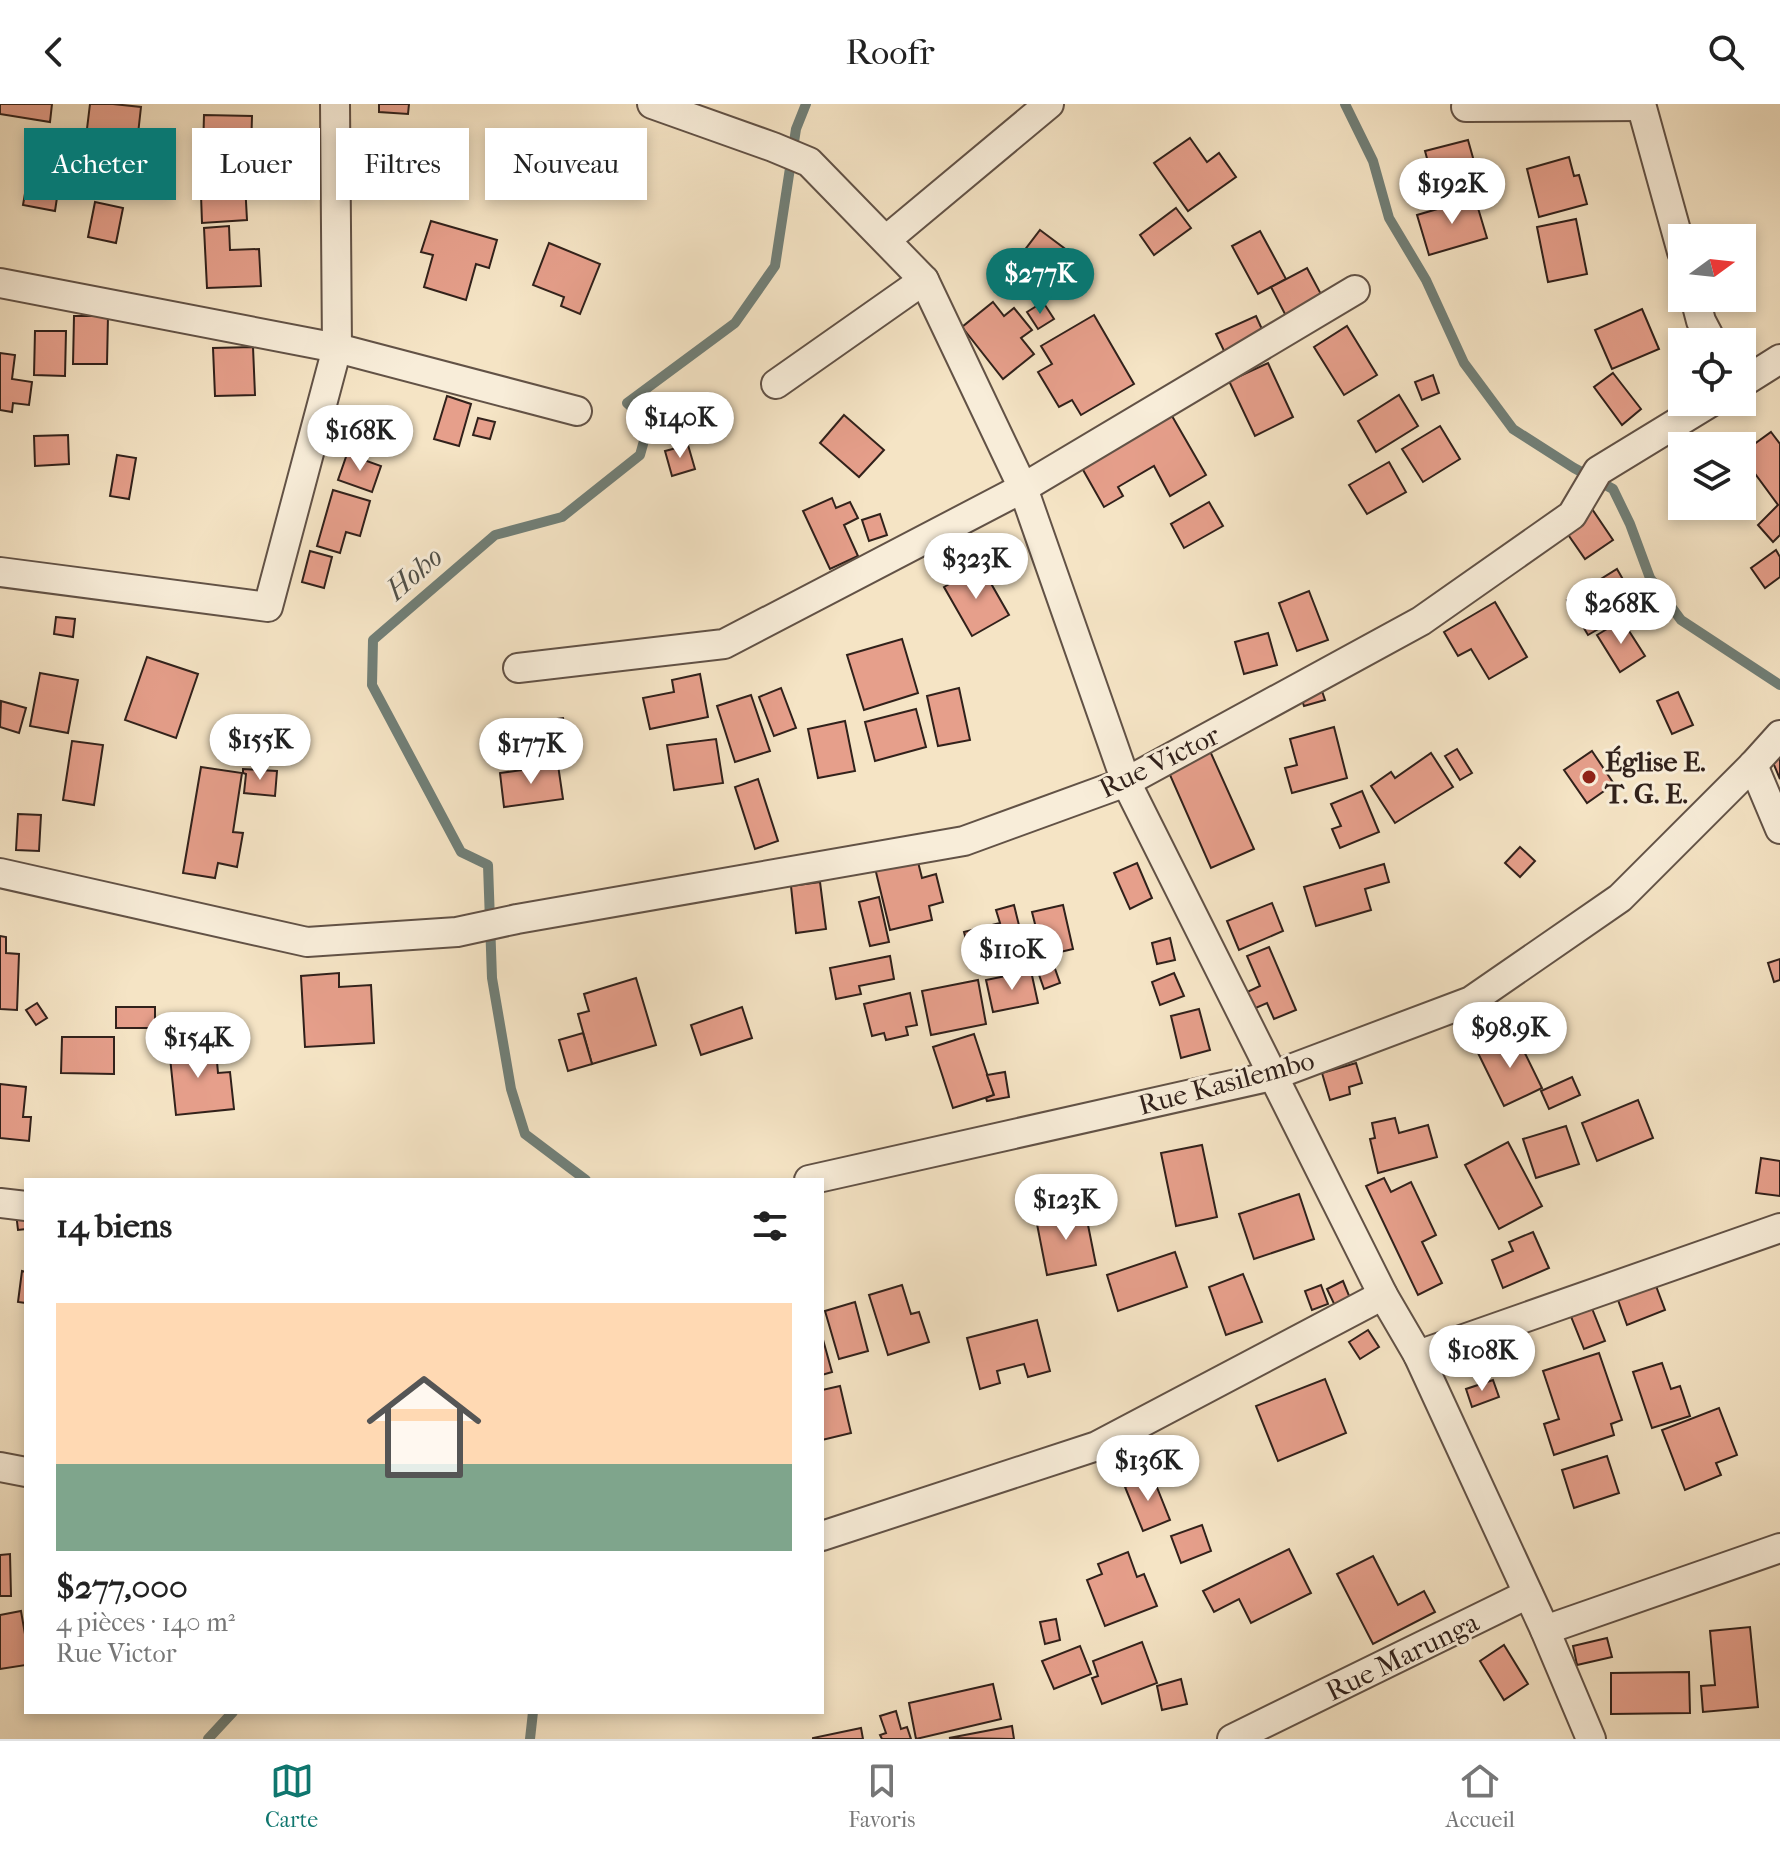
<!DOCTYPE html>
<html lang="fr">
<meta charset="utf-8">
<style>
body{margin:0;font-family:"IM FELL French Canon",serif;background:#f2f2f2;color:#222;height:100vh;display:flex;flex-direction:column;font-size:30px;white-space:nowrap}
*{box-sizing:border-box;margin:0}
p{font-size:26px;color:#767676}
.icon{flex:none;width:44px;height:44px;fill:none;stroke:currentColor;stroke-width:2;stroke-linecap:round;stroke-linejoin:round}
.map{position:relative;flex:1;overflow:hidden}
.drawer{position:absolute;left:24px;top:1074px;width:800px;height:536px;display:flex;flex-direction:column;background:#fff;border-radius:0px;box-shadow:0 4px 12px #0003}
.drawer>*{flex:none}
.hud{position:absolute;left:24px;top:24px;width:800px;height:72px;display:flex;gap:16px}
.needle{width:52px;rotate:75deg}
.controls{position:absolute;left:1668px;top:120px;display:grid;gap:16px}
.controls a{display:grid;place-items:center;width:88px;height:88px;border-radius:0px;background:#fff;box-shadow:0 4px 12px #0003;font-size:40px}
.price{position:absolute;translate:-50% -68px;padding:0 18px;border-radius:28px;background:#fff;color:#222;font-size:26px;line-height:52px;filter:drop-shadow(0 2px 4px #0008)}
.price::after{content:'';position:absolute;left:50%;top:48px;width:24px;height:18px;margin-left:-12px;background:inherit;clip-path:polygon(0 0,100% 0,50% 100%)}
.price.on{background:#0f766e;color:#fff}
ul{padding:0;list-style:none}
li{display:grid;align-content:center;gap:16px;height:424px;padding:0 32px}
li span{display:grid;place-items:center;height:248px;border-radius:0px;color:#555}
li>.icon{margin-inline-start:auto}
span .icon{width:144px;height:144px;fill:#fffc;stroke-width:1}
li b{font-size:34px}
h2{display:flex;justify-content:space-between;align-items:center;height:96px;padding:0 32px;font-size:34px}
.tag{padding:0 28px;border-radius:0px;background:#fff;box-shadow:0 4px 12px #0003;font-size:28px;line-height:72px}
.tag.on{background:#0f766e;color:#fff}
header{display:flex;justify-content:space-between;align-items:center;height:104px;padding:0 32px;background:#fff;font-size:36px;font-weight:600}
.tabs{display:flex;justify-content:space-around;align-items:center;height:112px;border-top:2px solid #e0e0e0;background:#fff;font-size:22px;color:#767676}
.tabs a{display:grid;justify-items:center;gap:4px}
.tabs .on{color:#0f766e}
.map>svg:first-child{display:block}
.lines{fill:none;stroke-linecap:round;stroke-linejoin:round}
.stream{stroke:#717f77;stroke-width:10}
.building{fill:#e69f8b;stroke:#31211b;stroke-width:2}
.street-casing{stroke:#625246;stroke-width:32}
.street{stroke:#f8edd9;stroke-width:28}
.poi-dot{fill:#8f2418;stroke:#f8edd9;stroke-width:3}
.labels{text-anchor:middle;stroke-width:6;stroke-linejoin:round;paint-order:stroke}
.street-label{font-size:28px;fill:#31211b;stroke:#f8edd9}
.poi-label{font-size:28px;font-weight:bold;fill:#31211b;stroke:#f8edd9;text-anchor:start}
.water-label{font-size:30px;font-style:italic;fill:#515049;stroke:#f8edd9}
</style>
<header><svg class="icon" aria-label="back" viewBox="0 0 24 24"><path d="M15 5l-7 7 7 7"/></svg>Roofr<svg class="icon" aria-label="search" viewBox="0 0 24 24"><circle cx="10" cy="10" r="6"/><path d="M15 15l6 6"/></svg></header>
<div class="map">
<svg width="1780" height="1635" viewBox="0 0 1780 1635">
<rect width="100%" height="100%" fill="#f5e4c5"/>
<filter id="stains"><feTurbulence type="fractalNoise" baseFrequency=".0025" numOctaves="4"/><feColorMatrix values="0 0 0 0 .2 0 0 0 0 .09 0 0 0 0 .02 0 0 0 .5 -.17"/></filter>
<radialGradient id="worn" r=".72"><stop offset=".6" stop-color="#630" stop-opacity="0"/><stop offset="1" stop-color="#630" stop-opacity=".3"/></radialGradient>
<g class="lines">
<g class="stream">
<polyline points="1345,0 1373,57 1389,114 1426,176 1464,259 1513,325 1574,364 1613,385 1630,420 1650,474 1681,516 1780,581"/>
<polyline points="586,1076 525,1030 511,985 492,874 488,761 461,748 372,581 373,536 495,431 562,413 640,351 649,319 627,299 735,219 775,162 796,25 806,0"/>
<polyline points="208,1635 233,1608"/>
<polyline points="530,1635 533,1608"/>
</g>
</g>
<g class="building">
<polygon points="0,0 52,0 50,18 0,10"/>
<polygon points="90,0 113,0 141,3 137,39 86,33"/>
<polygon points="379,0 409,0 408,10 379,8"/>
<polygon points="204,11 252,12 251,47 203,47"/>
<polygon points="1190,34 1207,58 1219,49 1236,73 1188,107 1154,59"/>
<polygon points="385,35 433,45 426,78 378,68"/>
<polygon points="1468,36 1477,68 1434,80 1425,47"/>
<polygon points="70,40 124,48 117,93 80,88 83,61 67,59"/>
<polygon points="32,49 63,54 55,107 23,101"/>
<polygon points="1569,53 1574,72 1579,71 1587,100 1539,113 1527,65"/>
<polygon points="244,61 247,116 202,119 200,63"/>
<polygon points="1475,94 1487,134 1429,151 1417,111"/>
<polygon points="95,98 123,104 116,139 88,133"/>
<polygon points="1176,104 1191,124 1154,151 1140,131"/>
<polygon points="1576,115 1587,170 1548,178 1537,123"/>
<polygon points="431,117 497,136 489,164 476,160 466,196 424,183 433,151 421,148"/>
<polygon points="229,122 230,146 259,145 261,182 207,184 204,124"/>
<polygon points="1040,126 1068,147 1042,181 1014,160"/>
<polygon points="1260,127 1286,175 1258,190 1232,142"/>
<polygon points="549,139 600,160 580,210 561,202 564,193 533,181"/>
<polygon points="1307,164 1322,192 1286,212 1271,183"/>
<polygon points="993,198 1004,212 1014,204 1032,226 1021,234 1034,250 1003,275 962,223"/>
<polygon points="1043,198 1054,215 1038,225 1027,208"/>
<polygon points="1642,205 1659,245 1612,265 1595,226"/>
<polygon points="1094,211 1134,280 1081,311 1072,296 1059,303 1038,268 1052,260 1041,242"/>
<polygon points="74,212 108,212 107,260 73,260"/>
<polygon points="1256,212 1266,234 1226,251 1216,230"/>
<polygon points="1347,222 1377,271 1344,291 1314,243"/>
<polygon points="35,227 66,227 65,272 34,271"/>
<polygon points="253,243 255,291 215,292 213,244"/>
<polygon points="0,249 15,251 12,275 32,278 29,301 13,299 12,308 0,306"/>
<polygon points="1268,259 1293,313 1255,332 1229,277"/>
<polygon points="1613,269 1641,305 1622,321 1594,283"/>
<polygon points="1433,271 1439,289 1422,296 1415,278"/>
<polygon points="1399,291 1418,322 1376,348 1358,317"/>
<polygon points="447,292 471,300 459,342 434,335"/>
<polygon points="844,311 884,346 859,373 820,339"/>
<polygon points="1172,312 1206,371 1170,392 1154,362 1118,383 1123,392 1104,403 1082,364"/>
<polygon points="478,314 495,318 490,335 473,331"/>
<polygon points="1440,322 1460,355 1423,378 1402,345"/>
<polygon points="1771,328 1780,340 1780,431 1773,438 1758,421 1778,401 1742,352 1742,349"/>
<polygon points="68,331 69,360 35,362 34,332"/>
<polygon points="688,341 695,365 672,372 665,347"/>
<polygon points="347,350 381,362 372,388 338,376"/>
<polygon points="117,351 136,354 129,395 110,392"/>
<polygon points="1389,358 1406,388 1367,410 1349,381"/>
<polygon points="333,386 370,397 360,432 346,428 340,449 317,442"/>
<polygon points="832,394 836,404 850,398 858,414 844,421 858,452 830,465 803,407"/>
<polygon points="1209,398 1223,422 1184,444 1171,420"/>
<polygon points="1588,399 1613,436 1585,455 1560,419"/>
<polygon points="880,410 887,431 869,437 862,416"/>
<polygon points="1776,446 1780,453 1780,473 1765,484 1751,464"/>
<polygon points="310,447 332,453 324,484 302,478"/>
<polygon points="981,462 1009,511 972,532 944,483"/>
<polygon points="1617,465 1633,493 1614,505 1619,513 1588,531 1567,496"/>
<polygon points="1309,487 1328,536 1297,547 1279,499"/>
<polygon points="1495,498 1527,553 1489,575 1471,545 1458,552 1444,528"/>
<polygon points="56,513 75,515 73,533 54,530"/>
<polygon points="1622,516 1645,552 1620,568 1597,531"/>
<polygon points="1268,529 1277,561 1244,570 1235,538"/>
<polygon points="902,535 918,589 864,606 847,551"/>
<polygon points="147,553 198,570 176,634 125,616"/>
<polygon points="40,569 78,576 68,629 30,622"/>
<polygon points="700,570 708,613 650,625 643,594 674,588 672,576"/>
<polygon points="1319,578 1325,596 1304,602 1298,584"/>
<polygon points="781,584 796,624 774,632 759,593"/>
<polygon points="959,584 970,636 938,642 927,592"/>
<polygon points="1678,588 1693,621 1672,630 1657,597"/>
<polygon points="751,591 770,647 735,658 717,602"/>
<polygon points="1,597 26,604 19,629 0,623"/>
<polygon points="916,605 926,643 875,657 865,618"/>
<polygon points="563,614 568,648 507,656 502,622"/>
<polygon points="845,617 855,667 818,674 808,625"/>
<polygon points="1334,623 1347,674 1292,689 1285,664 1297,661 1290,635"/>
<polygon points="1201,627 1254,745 1211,764 1159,646"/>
<polygon points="716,635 723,679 674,686 667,641"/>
<polygon points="72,637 103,641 94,701 63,696"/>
<polygon points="1457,645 1472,669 1460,676 1445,652"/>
<polygon points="1780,645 1780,675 1769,649"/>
<polygon points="1592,647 1614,680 1587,699 1564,666"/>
<polygon points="1431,649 1453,683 1395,719 1371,682 1391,668 1395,674"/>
<polygon points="558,661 563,695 504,703 500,669"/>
<polygon points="201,663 242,669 233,728 243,729 237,763 218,759 215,774 183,769"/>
<polygon points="243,665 277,667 275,692 244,689 246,670 243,669"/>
<polygon points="758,675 778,737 755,745 735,683"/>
<polygon points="1362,687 1379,728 1340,744 1332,725 1341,722 1331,700"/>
<polygon points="18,710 41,711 39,747 16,746"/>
<polygon points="1520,743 1535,757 1520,773 1505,759"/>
<polygon points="917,754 922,774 936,770 943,798 929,802 932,816 890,826 875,764"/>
<polygon points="1137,759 1152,794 1130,805 1114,769"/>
<polygon points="1384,760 1389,778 1365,785 1371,806 1316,822 1304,783"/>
<polygon points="820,778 826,825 796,829 791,782"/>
<polygon points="879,793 889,838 870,842 859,798"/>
<polygon points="1272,799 1283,827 1239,846 1227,817"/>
<polygon points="1014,801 1027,854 974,866 964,828 1000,819 996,806"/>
<polygon points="1063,801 1073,845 1043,852 1032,808"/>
<polygon points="0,832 6,833 6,849 19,850 17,906 0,905"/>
<polygon points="1170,834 1175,856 1157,860 1152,839"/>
<polygon points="1269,843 1296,906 1274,915 1267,899 1251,906 1243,890 1260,882 1247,852"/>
<polygon points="890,852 894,875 859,882 861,890 836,895 830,864"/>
<polygon points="1780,855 1780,876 1774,878 1768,859"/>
<polygon points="1053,859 1060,879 1044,885 1037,865"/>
<polygon points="1031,867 1038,899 993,908 986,876"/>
<polygon points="339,869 339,883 371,881 374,939 305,943 301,872"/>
<polygon points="1174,869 1184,892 1160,901 1152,878"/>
<polygon points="636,874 656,941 592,960 578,910 589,907 584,890"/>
<polygon points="978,876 986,920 931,931 922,887"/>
<polygon points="910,889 917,921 906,923 908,931 886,936 884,929 872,932 864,900"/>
<polygon points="37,899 47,914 36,921 26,906"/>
<rect x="116" y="903" width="39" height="21"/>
<polygon points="742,903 752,934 701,951 691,921"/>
<polygon points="1199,905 1210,946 1181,954 1171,912"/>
<polygon points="583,929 592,960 568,967 559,936"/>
<polygon points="1515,929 1542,984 1504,1002 1477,947"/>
<polygon points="974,930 994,991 953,1004 933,943"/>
<polygon points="189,932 191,949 216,946 218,969 230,968 234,1005 176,1011 168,934"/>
<polygon points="62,933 114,933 114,970 61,969"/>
<polygon points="1356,959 1362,979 1349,983 1350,990 1330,996 1322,969"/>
<polygon points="1005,968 1009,993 987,997 986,994 994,991 987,971"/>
<polygon points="1572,973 1580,991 1549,1005 1541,987"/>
<polygon points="0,980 26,983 23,1013 31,1013 29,1037 0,1034"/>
<polygon points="1638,996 1653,1034 1597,1057 1582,1019"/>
<polygon points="1395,1014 1399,1029 1428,1021 1437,1053 1378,1069 1370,1035 1375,1034 1372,1019"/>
<polygon points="1566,1022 1579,1060 1536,1074 1523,1035"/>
<polygon points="1508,1038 1542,1102 1499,1125 1465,1061"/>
<polygon points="1202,1041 1217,1113 1176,1122 1161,1049"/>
<polygon points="1761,1054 1780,1057 1780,1092 1756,1089"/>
<polygon points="1384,1074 1391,1088 1411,1078 1436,1131 1422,1138 1442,1179 1418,1191 1366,1082"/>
<polygon points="1299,1090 1314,1135 1254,1155 1239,1110"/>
<polygon points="26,1098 26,1125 18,1126 15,1100"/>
<polygon points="1085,1106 1096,1161 1047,1171 1036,1115"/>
<polygon points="1533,1128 1549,1164 1503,1184 1492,1156 1513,1147 1509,1138"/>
<polygon points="1175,1148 1187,1183 1118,1207 1107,1171"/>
<polygon points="22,1167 26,1168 26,1199 18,1198"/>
<polygon points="1243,1170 1262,1218 1226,1231 1209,1183"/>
<polygon points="1343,1177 1352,1199 1337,1206 1327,1185"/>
<polygon points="902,1181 911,1210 919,1208 929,1238 888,1251 869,1191"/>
<polygon points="1321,1181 1328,1200 1312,1206 1305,1187"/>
<polygon points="1656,1182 1665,1206 1627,1221 1618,1196"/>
<polygon points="855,1198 868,1247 839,1255 825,1207"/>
<polygon points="1591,1202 1605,1237 1584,1245 1570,1210"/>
<polygon points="1037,1216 1050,1267 1028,1273 1024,1260 997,1267 1000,1279 980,1285 967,1234"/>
<polygon points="1368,1226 1379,1243 1360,1255 1349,1238"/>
<polygon points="822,1232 832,1268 822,1271"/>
<polygon points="1599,1249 1622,1316 1611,1320 1614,1331 1554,1351 1544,1320 1559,1315 1543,1267"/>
<polygon points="1662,1259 1671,1285 1680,1282 1690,1312 1652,1324 1633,1268"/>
<polygon points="1325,1275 1346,1329 1278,1357 1256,1302"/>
<polygon points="1493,1276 1499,1293 1472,1303 1466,1285"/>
<polygon points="840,1282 851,1329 822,1336 822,1286"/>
<polygon points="1719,1304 1737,1351 1716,1359 1721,1371 1685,1386 1662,1326"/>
<polygon points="1607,1352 1619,1389 1574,1404 1562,1366"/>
<polygon points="1152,1371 1170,1416 1143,1427 1125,1383"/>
<polygon points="1202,1421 1211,1447 1181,1459 1171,1432"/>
<polygon points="1289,1445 1311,1489 1251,1519 1239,1495 1214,1508 1203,1487"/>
<polygon points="1128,1448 1137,1473 1144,1470 1157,1502 1105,1522 1087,1476 1102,1470 1098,1460"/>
<polygon points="10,1450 11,1492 0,1492 0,1451"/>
<polygon points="1373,1452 1398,1501 1424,1487 1435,1508 1373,1540 1337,1470"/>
<polygon points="21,1507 26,1536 26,1561 0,1565 0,1511"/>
<polygon points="1056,1515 1060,1536 1045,1540 1040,1518"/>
<polygon points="1750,1523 1758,1603 1703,1608 1701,1582 1715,1581 1710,1527"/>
<polygon points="1607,1534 1612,1553 1577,1561 1573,1542"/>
<polygon points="1142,1538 1157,1579 1102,1600 1092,1574 1098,1572 1093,1557"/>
<polygon points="1504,1541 1528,1580 1504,1596 1480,1557"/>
<polygon points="1080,1542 1091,1570 1054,1585 1042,1557"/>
<polygon points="1689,1568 1690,1609 1611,1610 1611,1569"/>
<polygon points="1181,1575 1187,1600 1162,1606 1157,1582"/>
<polygon points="993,1580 1001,1615 916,1635 909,1599"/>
<polygon points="896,1607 901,1625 907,1623 911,1635 882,1635 880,1631 886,1629 880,1612"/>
<polygon points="1012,1622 1014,1635 949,1634"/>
<polygon points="861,1624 863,1635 813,1635 813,1634"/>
</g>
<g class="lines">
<g class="street-casing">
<g id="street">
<polyline points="652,0 773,43 809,58 924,176 1023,384 1126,678 1383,1191 1418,1251 1545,1526 1591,1635"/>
<polyline points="1641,0 1682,148"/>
<polyline points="1466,3 1641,2"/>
<polyline points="886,136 1049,0"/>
<polyline points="0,179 337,244 577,307"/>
<polyline points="1695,194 1701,217 1712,238"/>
<polyline points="1742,279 1780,255"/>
<polyline points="776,280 924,176"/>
<polyline points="0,468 268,503 337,244 335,0"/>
<polyline points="518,564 724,540 1023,384 1355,186"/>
<polyline points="1753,661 1780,725"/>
<polyline points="0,769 307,838 457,828 517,815 964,737 1126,678 1421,517 1572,411 1598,367 1711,298"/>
<polyline points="809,1076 1272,972 1471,897 1620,794 1753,661 1780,631"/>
<polyline points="0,1099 26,1102"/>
<polyline points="1418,1251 1780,1124"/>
<polyline points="0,1363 26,1368"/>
<polyline points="822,1432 1097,1342 1383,1191"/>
<polyline points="1545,1526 1780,1444"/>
<polyline points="1232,1635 1528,1490"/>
</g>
</g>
<use href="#street" class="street"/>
</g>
<circle class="poi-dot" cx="1589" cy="673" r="8"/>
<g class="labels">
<g class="street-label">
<text transform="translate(1159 657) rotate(-26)" y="10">Rue Victor</text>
<text transform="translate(1226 978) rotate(-15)" y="10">Rue Kasilembo</text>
<text transform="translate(1402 1552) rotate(-26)" y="10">Rue Marunga</text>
</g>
<g class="poi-label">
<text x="1605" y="667">Église E.<tspan x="1605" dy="32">T. G. E.</tspan></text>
</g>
<g class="water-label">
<text transform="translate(414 469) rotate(-41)" y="10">Hoho</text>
</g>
</g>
<rect width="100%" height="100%" filter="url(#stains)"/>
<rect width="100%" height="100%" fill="url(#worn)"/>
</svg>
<div class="controls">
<a><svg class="needle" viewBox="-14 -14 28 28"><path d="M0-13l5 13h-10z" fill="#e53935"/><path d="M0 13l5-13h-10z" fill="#767676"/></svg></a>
<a><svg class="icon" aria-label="locate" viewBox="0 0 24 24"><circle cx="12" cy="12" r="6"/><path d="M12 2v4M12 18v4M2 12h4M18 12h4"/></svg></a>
<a><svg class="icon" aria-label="layers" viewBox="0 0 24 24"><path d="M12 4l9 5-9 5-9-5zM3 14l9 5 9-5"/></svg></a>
</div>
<b class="price" style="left:1452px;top:122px">$192K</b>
<b class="price on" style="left:1040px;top:212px">$277K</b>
<b class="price" style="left:680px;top:356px">$140K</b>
<b class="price" style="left:360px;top:369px">$168K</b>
<b class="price" style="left:976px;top:497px">$323K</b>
<b class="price" style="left:1621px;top:542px">$268K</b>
<b class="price" style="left:260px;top:678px">$155K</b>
<b class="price" style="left:531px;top:682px">$177K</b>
<b class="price" style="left:1012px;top:888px">$110K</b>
<b class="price" style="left:1510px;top:966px">$98.9K</b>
<b class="price" style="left:198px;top:976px">$154K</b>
<b class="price" style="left:1066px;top:1138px">$123K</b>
<b class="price" style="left:1482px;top:1289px">$108K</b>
<b class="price" style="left:1148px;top:1399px">$136K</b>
<div class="hud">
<a class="tag on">Acheter</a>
<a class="tag">Louer</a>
<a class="tag">Filtres</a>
<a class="tag">Nouveau</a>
</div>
<section class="drawer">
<h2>14 biens<svg class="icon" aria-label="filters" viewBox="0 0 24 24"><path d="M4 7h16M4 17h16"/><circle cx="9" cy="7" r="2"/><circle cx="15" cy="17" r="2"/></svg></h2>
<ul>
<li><span style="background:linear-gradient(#ffd9b3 65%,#7fa58c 0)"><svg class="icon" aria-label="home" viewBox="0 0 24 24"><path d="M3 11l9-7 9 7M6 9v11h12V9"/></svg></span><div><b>$277,000</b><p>4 pièces · 140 m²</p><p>Rue Victor</p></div></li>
</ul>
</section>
</div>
<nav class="tabs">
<a class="on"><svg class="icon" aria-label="map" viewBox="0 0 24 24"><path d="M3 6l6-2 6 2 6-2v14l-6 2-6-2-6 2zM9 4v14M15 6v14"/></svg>Carte</a>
<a><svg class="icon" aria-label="saved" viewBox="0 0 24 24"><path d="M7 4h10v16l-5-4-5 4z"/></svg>Favoris</a>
<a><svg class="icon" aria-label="home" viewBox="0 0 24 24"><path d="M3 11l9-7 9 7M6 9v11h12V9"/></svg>Accueil</a>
</nav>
